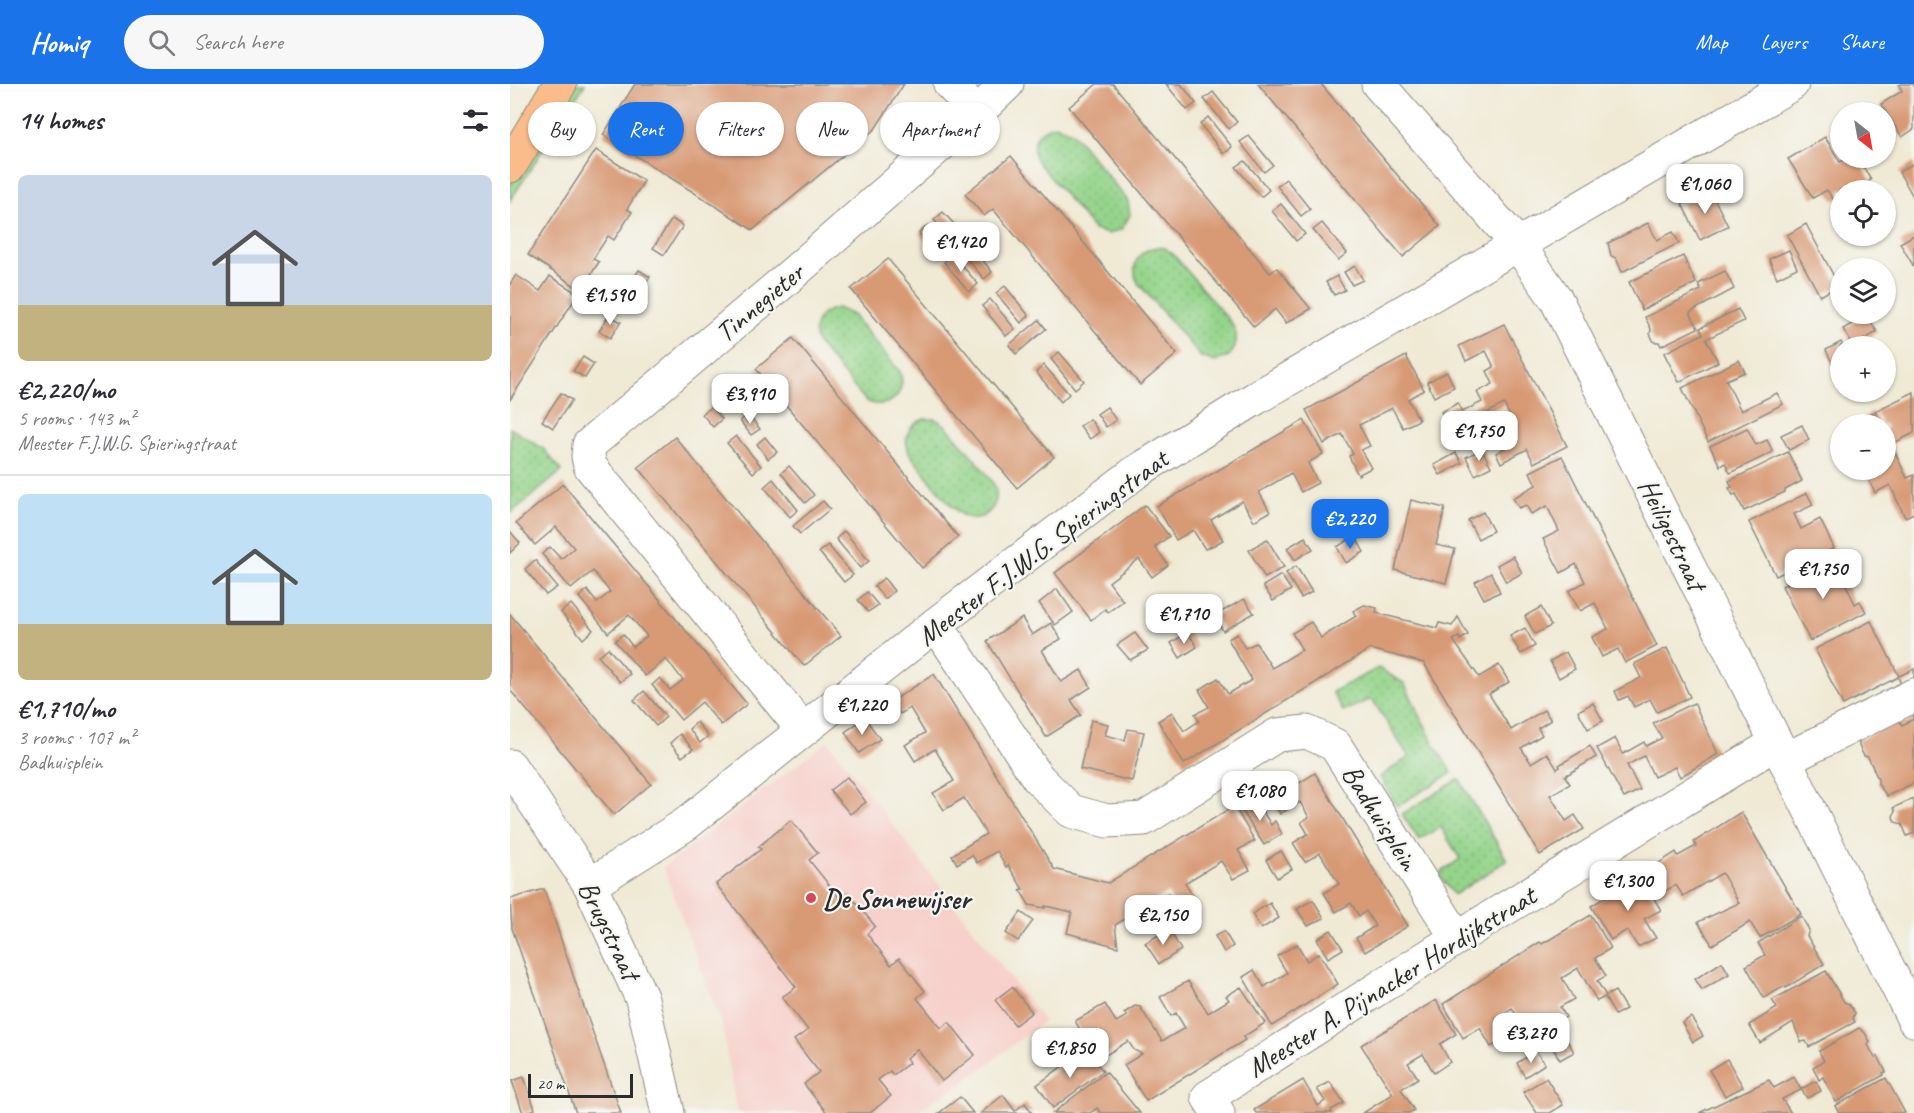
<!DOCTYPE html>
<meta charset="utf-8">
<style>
body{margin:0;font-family:Caveat,sans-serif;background:#f7f7f7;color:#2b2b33;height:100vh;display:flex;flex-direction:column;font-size:22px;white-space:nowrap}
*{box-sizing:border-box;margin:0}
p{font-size:20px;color:#7c7c81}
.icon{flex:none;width:33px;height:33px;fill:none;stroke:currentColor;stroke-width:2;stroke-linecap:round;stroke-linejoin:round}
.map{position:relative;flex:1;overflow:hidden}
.drawer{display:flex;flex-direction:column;background:#fff;width:510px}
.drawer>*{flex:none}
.hud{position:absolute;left:18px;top:18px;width:570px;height:54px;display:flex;gap:12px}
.needle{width:39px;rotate:149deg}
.controls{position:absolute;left:1320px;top:18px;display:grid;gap:12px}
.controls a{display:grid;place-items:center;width:66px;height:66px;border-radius:50%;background:#fff;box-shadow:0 2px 4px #0004;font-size:30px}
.scale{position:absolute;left:18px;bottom:15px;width:105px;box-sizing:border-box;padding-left:6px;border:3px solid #2b2b2b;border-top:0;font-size:16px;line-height:21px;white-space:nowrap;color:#2b2b2b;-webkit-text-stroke:4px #f6f6f2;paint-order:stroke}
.price{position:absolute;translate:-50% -51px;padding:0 14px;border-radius:12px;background:#fff;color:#222;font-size:20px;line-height:39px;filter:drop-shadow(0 2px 3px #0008)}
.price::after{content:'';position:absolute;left:50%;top:36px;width:18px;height:14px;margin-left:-9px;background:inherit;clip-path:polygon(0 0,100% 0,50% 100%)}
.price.selected{background:#1a73e8;color:#fff}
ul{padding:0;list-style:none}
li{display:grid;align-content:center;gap:12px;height:318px;padding:0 18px}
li+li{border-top:2px solid #e1e1e2}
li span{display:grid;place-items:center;height:186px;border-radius:9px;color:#555}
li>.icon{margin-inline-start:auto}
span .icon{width:108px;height:108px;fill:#fffc;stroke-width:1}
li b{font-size:26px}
h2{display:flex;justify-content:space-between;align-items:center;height:72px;padding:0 18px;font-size:26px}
.tag{padding:0 21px;border-radius:27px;background:#fff;box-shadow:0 2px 4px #0004;font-size:21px;line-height:54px}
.tag.selected{background:#1a73e8;color:#fff}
header{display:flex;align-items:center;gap:36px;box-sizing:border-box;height:84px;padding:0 30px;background:#1a73e8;color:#fff}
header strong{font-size:28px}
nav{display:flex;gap:33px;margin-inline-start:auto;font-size:21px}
.search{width:420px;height:54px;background:#f7f7f7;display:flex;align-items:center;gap:15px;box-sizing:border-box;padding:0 21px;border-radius:33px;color:#7c7c81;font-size:22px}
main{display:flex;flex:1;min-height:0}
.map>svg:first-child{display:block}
.built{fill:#f7d0cb}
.grass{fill:url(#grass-dots);stroke:#60805b;stroke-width:1.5}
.building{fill:#d89a74}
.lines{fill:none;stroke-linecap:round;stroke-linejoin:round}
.minor-casing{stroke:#8e8a80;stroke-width:35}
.major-casing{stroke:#8e8a80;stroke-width:35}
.minor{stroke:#fff;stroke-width:33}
.major{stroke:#f9bc8a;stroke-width:33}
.poi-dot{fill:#d1495b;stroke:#f6f6f2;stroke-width:2}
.labels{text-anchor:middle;stroke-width:4.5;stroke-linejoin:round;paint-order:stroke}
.street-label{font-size:28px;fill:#2b2b2b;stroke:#f6f6f2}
.poi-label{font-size:28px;font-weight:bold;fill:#2b2b2b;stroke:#f6f6f2;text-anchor:start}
</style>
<header>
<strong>Homiq</strong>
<div class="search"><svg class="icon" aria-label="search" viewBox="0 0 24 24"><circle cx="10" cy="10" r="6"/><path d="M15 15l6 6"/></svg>Search here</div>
<nav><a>Map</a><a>Layers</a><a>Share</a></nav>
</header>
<main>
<section class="drawer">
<h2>14 homes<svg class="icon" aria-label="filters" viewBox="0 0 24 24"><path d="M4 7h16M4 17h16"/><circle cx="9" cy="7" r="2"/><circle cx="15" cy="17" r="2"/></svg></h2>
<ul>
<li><span style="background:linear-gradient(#c9d6e8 70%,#c2b280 0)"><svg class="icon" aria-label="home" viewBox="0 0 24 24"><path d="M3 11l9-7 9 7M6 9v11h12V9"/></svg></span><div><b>€2,220/mo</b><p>5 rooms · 143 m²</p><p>Meester F.J.W.G. Spieringstraat</p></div></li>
<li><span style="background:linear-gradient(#bfe0f5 70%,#c2b280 0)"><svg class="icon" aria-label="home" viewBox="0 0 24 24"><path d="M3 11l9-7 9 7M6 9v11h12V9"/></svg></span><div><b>€1,710/mo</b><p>3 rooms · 107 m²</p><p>Badhuisplein</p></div></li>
</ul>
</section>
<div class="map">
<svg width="1404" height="1029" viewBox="0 0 1404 1029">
<defs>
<pattern id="grass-dots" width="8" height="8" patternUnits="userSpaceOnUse" patternTransform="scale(1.5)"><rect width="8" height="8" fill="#94d48b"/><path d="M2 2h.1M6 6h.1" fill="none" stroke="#80b678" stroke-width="1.8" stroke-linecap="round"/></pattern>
</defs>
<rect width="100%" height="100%" fill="#f6f6f2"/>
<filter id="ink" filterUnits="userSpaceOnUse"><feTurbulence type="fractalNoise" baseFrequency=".0167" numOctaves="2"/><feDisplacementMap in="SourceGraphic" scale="12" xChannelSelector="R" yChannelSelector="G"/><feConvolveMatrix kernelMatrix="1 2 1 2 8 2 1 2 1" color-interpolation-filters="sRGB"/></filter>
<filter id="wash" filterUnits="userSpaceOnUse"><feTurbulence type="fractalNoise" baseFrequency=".008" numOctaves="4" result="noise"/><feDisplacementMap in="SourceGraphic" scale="24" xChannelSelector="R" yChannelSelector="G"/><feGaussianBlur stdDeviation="1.35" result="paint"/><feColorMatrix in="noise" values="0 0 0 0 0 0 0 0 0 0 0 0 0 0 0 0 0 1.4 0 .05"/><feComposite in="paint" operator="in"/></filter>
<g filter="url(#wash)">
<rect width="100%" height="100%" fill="#f0ead5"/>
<polygon class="built" points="318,657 534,937 453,999 402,1029 227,1029 212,942 153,783"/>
<g class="grass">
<polygon points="60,0 75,0 0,117 0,98"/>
<path d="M546,41L562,48L618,117L620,131L612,145L598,150L584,146L527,77C518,60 527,44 546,41Z"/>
<path d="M648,163L654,164L663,170L722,240C729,252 728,262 719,272L705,278L691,273L628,199C619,181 629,165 648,163Z"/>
<path d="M328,224L343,231L390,288C398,310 376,329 355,316L308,260C299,243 309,226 328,224Z"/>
<path d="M414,335H425L435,341C446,354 480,390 485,403C492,423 471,442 452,431C439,423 411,384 400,370C392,355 398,341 414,335Z"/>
<polygon points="0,344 30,363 32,363 52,387 0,430"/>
<polygon points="868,584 894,599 924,660 942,689 887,722 870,693 899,673 862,615 833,627 822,608"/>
<polygon points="949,695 997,776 944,811 928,790 950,775 931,743 909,756 892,730"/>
</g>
<g id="blocks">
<g class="building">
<polygon points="125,0 394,0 365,45 243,146 93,51"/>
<polygon points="587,0 603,0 760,189 767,184 801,225 776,239 765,225 744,243 559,23"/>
<polygon points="656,0 671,0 686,19 677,26"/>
<polygon points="748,0 811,0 930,142 893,173"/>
<polygon points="1391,0 1404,0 1404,45 1392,53 1371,20 1392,7 1389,1"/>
<polygon points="703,8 727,38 719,45 694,15"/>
<polygon points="698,33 722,63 714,70 690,40"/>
<polygon points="739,52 763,81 754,88 730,58"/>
<polygon points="1315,53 1330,78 1338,74 1348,74 1361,96 1343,106 1330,106 1330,114 1324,117 1317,106 1303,114 1278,75"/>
<polygon points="86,66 134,97 117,125 122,128 104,156 98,152 83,175 89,178 71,206 18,171"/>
<polygon points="501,72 667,270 630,301 483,125 474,132 455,110"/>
<polygon points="735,77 759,106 751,113 726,83"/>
<polygon points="1404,79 1404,114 1389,88"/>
<polygon points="776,95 800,125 791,132 767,102"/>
<polygon points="1200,106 1218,142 1190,156 1172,120"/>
<polygon points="771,120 795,150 786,157 762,127"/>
<polygon points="433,128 444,140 434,148 424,136"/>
<polygon points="162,135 173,142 154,171 143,164"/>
<polygon points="812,139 837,169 828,176 803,146"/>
<polygon points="1138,139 1147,156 1163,148 1169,159 1112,188 1106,174 1101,172 1098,159"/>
<polygon points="1296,140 1329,202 1310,212 1277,151"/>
<polygon points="418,141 428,153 419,161 409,149"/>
<polygon points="1404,151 1404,183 1390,159"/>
<polygon points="458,158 482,188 474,195 449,165"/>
<polygon points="1279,166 1287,184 1267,194 1259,175"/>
<polygon points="443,171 468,200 459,208 434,178"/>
<polygon points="1173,172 1186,199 1132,226 1119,198"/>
<polygon points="378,175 544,373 507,404 341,205"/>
<polygon points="845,182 853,196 842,201 834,188"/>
<polygon points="129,186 140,193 121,222 110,214"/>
<polygon points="1215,187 1224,205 1180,228 1188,244 1151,262 1149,258 1144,258 1140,250 1141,245 1135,233 1191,206 1188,200"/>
<polygon points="6,191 30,207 40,192 68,210 0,316 0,200"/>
<polygon points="827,192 835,206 824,211 816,198"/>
<polygon points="495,202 519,232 511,239 486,209"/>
<polygon points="480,215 505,245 496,252 472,222"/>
<polygon points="1228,225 1234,237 1196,255 1208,278 1169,298 1154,269 1193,250 1190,244"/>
<polygon points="99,231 111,238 100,254 89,247"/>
<polygon points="1357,231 1367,248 1343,262 1333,245"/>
<polygon points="529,236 536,245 506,270 499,261"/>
<polygon points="994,240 1057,362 1024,379 1017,365 991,379 986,369 995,364 990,353 1006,345 994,320 958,339 957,337 941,346 931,328 948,319 952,328 972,318 967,308 983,300 977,287 984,283 976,267 956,277 949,262"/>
<polygon points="283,254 448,453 412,484 246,285"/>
<polygon points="1331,258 1333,262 1330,262 1330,295 1316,266"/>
<polygon points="549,268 574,297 565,305 541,275"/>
<polygon points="896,272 914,306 898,315 909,336 893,344 882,324 849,341 860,362 851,366 861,384 848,391 839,372 843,370 832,350 814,360 796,326"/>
<polygon points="73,273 84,280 75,294 63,287"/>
<polygon points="1229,276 1235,288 1216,296 1231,327 1267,309 1273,320 1198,358 1172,304"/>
<polygon points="534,281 559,310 551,318 526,288"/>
<polygon points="937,288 944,303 924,313 917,298"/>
<polygon points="226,302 237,314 227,322 217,309"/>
<polygon points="1404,308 1404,349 1382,360 1376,347 1376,340 1372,340 1365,327"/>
<polygon points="51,309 62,316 43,344 32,337"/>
<polygon points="202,323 212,335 203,343 192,330"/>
<polygon points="597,323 606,336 596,343 587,330"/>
<polygon points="1363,328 1369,340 1350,340 1348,336"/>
<polygon points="238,330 250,345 241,351 230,337"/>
<polygon points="580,335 589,348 580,355 570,342"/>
<polygon points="794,336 813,370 798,379 808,399 791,408 781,389 749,408 760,428 744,437 732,417 701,436 713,456 704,461 695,465 683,446 666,456 647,422"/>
<polygon points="1292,341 1299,356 1279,366 1271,351"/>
<polygon points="1237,344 1246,361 1257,356 1263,368 1220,389 1215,379 1210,382 1200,362"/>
<polygon points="226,352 251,382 243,389 217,359"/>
<polygon points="165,353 331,552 294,582 128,383"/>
<polygon points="255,353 267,368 258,375 247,360"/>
<polygon points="1382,362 1397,394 1404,391 1404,429 1395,433 1380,401 1365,409 1354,386 1376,386 1376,365"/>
<polygon points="972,365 981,383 965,391 956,373"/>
<polygon points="1278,368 1292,397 1275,406 1275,408 1234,427 1226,410 1223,411 1219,404 1222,403 1219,397"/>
<polygon points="946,369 952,379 930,391 924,381"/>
<polygon points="1052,372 1147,562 1115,579 1108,565 1092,573 1082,553 1098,545 1085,519 1070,527 1059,507 1075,498 1066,480 1051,489 1033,455 1049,447 1037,422 1021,430 1016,421 1009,424 1003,414 1026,401 1020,388"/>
<polygon points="279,382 304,411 295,419 271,389"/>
<polygon points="263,395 288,426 280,433 254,403"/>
<polygon points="53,400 237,620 211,641 192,618 171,636 142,601 150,594 160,606 173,596 156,575 135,592 105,557 113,550 123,563 137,552 119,531 98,549 69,513 77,506 87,519 100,508 83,487 61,505 42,482 32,470 40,463 51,475 64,464 46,443 25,461 6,439"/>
<polygon points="1297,409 1303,421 1284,430 1291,445 1310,435 1324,464 1266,492 1239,438"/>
<polygon points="901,416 935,424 926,461 945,465 936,499 885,486"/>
<polygon points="313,417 320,425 290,450 283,442"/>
<polygon points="635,421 659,452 645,463 658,481 642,493 629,475 599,498 613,517 598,528 595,525 581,536 545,489"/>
<polygon points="973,428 983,447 968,455 958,436"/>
<polygon points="0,447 10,459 0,469"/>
<polygon points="334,447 359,477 350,484 326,455"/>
<polygon points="845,452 854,468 836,479 827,463"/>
<polygon points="795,453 803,465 785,476 777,464"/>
<polygon points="757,455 774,483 755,494 739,466"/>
<polygon points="318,461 343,491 334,498 309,468"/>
<polygon points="1003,472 1012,489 996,498 987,481"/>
<polygon points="1328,473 1334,484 1329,487 1337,503 1345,520 1350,517 1356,528 1300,557 1272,502"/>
<polygon points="25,476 47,503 36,511 15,485"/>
<polygon points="786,482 802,508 791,514 776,489"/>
<polygon points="981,489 990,508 974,515 965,498"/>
<polygon points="771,491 781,506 763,517 753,502"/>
<polygon points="374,494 384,507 375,515 364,502"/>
<polygon points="547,505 563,528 545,541 529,519"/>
<polygon points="357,508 368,521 358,528 348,516"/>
<polygon points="734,515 744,529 713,547 704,532"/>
<polygon points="61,520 83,546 73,555 51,528"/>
<polygon points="854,521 867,524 866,529 927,544 929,539 942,542 948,533 958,551 950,556 949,553 943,556 969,593 989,581 999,598 979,610 1001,646 1034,626 1041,636 1028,644 1032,651 1011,664 1021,679 1037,669 1047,685 1050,683 1049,681 1080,662 1086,673 1055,692 1060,700 1040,711 1056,737 1065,731 1074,745 1030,771 914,579 860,565 674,680 648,637 662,628 674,647 689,637 685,630 699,623 689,606 708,594 718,610 742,596 718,555 727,550 735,564 746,559 762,584 792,566 782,549 801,538 811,554 846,532 843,527"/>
<polygon points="1031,523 1041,542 1025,550 1015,532"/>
<polygon points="0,530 141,700 104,731 0,606"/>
<polygon points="512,534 522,551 541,539 551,555 532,566 551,598 571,586 581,603 561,616 571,631 536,653 477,557"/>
<polygon points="1361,537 1389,592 1404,585 1404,596 1392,602 1388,593 1333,621 1305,565"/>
<polygon points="1015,544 1025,562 1011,570 1000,552"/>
<polygon points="678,548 687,563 670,574 661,559"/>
<polygon points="625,549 638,566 620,576 607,561"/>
<polygon points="98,564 120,590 110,598 88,572"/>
<polygon points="1157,564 1180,613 1147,628 1140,615 1124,623 1118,612 1109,616 1105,607 1131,594 1124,580"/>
<polygon points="1056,568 1065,585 1049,594 1040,577"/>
<polygon points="424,590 544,785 598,799 724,722 745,757 728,766 740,786 723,795 711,777 675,799 686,818 679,823 669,828 658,809 616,830 618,833 605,841 608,863 557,849 562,828 535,822 535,824 519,821 510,806 513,805 498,781 496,783 487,767 467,779 462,771 447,780 442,771 476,750 454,714 434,726 423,709 444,697 425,665 405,677 395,661 415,649 400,624 390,630 382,617"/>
<polygon points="134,607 156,633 146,642 124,616"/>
<polygon points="1404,615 1404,699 1377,712 1368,700 1368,695 1358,673 1354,672 1349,662 1349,656 1389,636 1392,641 1404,635 1396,619"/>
<polygon points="1083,619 1093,637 1078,645 1068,627"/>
<polygon points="1184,619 1208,670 1170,693 1165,683 1144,693 1134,672 1117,681 1130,706 1114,714 1087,664 1105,654 1113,670 1134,658 1136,662 1152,654 1143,639"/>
<polygon points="355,634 370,655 349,669 335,648"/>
<polygon points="581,636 598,640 595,651 615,656 618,645 634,648 622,697 570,685"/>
<polygon points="187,638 198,652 190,659 179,645"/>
<polygon points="170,650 183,665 172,673 160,659"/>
<polygon points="805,689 898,842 855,868 846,854 865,842 856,827 849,832 841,819 826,828 814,809 829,800 810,769 795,778 783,759 798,750 791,738 799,733 790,718 770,730 762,716"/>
<polygon points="337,693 356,718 340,730 320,706"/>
<polygon points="744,713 761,741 765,737 772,750 754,761 729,722"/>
<polygon points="1404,714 1404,749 1397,752 1392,740 1385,738 1383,733 1385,727 1383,724"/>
<polygon points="1231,728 1291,830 1250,854 1240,838 1202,861 1188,838 1229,819 1212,789 1173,812 1166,801 1148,811 1135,788 1166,768 1168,772 1186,762 1184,758"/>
<polygon points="281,736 308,769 299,776 331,816 339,810 365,842 357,850 381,881 389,874 415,907 407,914 431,944 439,938 465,971 432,997 407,965 396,975 399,979 383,991 380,987 368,996 381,1012 360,1029 317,1029 294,1000 309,988 284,956 298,946 272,913 286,903 206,800 251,765 248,763"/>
<polygon points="771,767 782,785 767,794 756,776"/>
<polygon points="1130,792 1151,826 1134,835 1146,854 1128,863 1117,846 1101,856 1081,822"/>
<polygon points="34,805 68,906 111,1029 66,1029 2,844 0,815"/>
<polygon points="803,816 814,834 798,842 787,825"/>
<polygon points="760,819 769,834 751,845 742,830"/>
<polygon points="511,828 523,837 508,857 496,849"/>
<polygon points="1081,831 1101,864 1085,874 1096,892 1087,897 1096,912 1105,907 1116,925 1105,931 1095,913 1087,917 1068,884 1052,894 1064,915 1050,923 1056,933 1047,939 1064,968 1050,976 1032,946 1034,945 1028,937 1015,945 1002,924 986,934 998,953 981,963 970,944 953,954 933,920 1030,858 1032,860"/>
<polygon points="1291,832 1299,846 1297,852 1314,880 1276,904 1275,902 1254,914 1236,882 1255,871 1248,859"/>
<polygon points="659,845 671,866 649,880 635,859"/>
<polygon points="821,846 833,865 818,874 807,855"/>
<polygon points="714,847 723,862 714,868 705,852"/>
<polygon points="787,860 797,877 809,869 828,900 762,942 733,893 744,886 754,903 777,889 767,872"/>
<polygon points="1212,878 1219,890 1192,906 1185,895"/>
<polygon points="1316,887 1334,918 1339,920 1345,929 1343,934 1345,938 1299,963 1296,957 1291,958 1283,938 1250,959 1239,941 1267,924 1262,916"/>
<polygon points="678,897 698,929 719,916 716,912 731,903 755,939 733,953 735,956 636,1017 614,981 632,970 624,966 618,957 588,976 565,937 595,920 606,938 617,932 614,929 625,922 630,923 652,957 675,944 666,929 661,932 650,913"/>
<polygon points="502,903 522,928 505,941 485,916"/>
<polygon points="926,916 946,950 930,960 940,978 924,989 913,970 898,979 908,994 891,1005 904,1026 899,1029 853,1029 883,1010 851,961"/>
<polygon points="1181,933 1193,952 1183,958 1172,939"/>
<polygon points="1349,944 1355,949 1360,958 1358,961 1365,974 1368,972 1376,988 1373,989 1374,991 1326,1018 1313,993 1309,996 1303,983 1314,977 1309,967"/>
<polygon points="578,967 593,987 543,1024 527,1001 565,973 567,976"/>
<polygon points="1026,967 1035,980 1015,993 1007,979"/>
<polygon points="1217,975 1233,1003 1215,1012 1199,986"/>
<polygon points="596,988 630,1029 591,1029 587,1024 580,1029 543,1029"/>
<polygon points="14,993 25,1025 15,1029 13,1029 2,997"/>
<polygon points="1284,993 1291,1006 1272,1015 1281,1029 1189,1029 1259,996 1264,1004"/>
<polygon points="1036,994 1053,1021 1040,1029 1027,1029 1013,1008"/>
<polygon points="1376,994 1395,1029 1329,1029 1325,1022"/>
<polygon points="793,996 808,1022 815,1017 807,1005 820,998 834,1019 821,1026 822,1029 746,1029 744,1026"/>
<polygon points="1306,997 1311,1007 1297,1014 1291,1005"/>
<polygon points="493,1011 505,1027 515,1019 522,1029 471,1029"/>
<polygon points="450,1013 463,1029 429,1029"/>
</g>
</g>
</g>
<g filter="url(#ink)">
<use href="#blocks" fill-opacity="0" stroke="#8e8a80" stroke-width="1.5"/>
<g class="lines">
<g class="minor-casing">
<g id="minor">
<polyline points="440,0 467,29"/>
<polyline points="868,0 1009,162 1046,215 1404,936"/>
<polyline points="426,540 528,694 561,727 597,737 634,735 767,651 797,648 825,661 947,854"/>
<polyline points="293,646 80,382 78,372 79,361 266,204 467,29 497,0"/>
<polyline points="1275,676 1404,611"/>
<polyline points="0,682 80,801 132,915 158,1029"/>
<polyline points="80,801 176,740 426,540 626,388 746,314 1282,0"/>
<polyline points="708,1029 698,1013 947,854 1266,659"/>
</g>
</g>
<g class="major-casing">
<polyline id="major" points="0,82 50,0"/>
</g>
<use href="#minor" class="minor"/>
<use href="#major" class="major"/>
</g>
</g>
<circle class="poi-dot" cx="301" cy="814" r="6"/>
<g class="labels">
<g class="street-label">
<text transform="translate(249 218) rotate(-40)" y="10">Tinnegieter</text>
<text transform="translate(1163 450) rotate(64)" y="10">Heiligestraat</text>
<text transform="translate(532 463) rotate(-37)" y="10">Meester F.J.W.G. Spieringstraat</text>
<text transform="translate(871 733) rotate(58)" y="10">Badhuisplein</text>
<text transform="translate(100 846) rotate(64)" y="10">Brugstraat</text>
<text transform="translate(881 897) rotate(-32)" y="10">Meester A. Pijnacker Hordijkstraat</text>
</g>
<g class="poi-label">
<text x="313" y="824">De Sonnewijser</text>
</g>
</g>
</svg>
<div class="controls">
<a><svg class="needle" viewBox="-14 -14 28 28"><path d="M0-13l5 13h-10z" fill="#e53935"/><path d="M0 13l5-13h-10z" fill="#7c7c81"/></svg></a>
<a><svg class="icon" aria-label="locate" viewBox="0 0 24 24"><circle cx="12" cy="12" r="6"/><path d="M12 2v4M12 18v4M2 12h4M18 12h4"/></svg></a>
<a><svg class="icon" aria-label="layers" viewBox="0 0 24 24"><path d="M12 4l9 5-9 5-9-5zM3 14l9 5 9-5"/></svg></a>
<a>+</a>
<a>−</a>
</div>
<div class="scale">20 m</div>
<b class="price" style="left:1195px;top:131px">€1,060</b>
<b class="price" style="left:451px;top:189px">€1,420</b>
<b class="price" style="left:100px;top:242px">€1,590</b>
<b class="price" style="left:240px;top:341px">€3,910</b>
<b class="price" style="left:969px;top:378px">€1,750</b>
<b class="price selected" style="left:840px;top:466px">€2,220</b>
<b class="price" style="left:1313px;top:516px">€1,750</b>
<b class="price" style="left:674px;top:561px">€1,710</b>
<b class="price" style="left:352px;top:652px">€1,220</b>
<b class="price" style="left:750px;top:738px">€1,080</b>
<b class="price" style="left:1118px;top:828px">€1,300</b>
<b class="price" style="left:653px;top:862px">€2,150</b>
<b class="price" style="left:1021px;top:980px">€3,270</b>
<b class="price" style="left:560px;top:995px">€1,850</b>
<div class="hud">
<a class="tag">Buy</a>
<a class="tag selected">Rent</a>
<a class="tag">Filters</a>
<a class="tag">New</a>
<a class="tag">Apartment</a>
</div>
</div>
</main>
